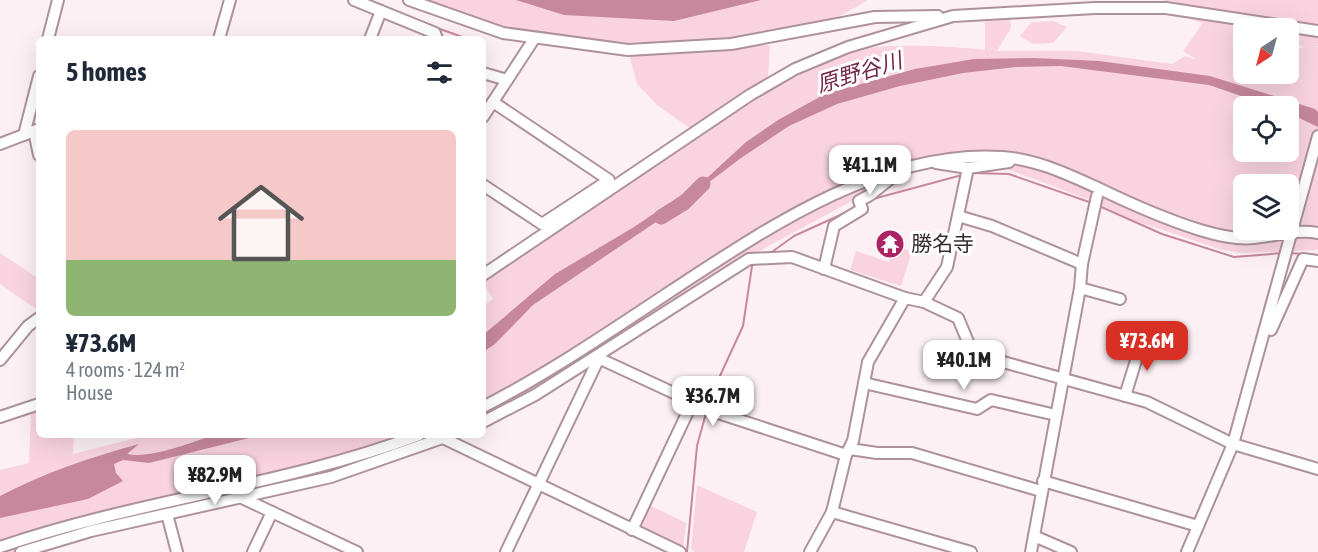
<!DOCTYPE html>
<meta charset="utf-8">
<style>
body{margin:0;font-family:"Asap Condensed","Noto Sans JP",sans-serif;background:#f6f6f7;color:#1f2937;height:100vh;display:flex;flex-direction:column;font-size:22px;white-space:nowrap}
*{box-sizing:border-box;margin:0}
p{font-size:20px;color:#747a83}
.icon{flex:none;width:33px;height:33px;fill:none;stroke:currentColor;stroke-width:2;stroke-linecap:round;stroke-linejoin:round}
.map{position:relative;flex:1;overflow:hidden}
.details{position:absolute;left:36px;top:36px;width:450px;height:402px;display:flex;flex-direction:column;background:#fff;border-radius:9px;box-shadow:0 6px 24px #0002}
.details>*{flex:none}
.needle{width:39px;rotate:216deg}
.buttons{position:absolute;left:1233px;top:18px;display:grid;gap:12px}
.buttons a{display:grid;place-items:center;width:66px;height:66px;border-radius:9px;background:#fff;box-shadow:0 6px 24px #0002;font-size:30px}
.price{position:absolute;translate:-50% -51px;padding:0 14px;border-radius:12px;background:#fff;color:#222;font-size:20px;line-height:39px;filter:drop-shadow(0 2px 3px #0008)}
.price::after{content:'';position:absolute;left:50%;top:36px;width:18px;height:14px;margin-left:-9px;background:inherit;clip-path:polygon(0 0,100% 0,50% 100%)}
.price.on{background:#d93025;color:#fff}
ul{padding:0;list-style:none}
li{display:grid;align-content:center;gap:12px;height:318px;padding:0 30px}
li+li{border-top:2px solid #e0e1e3}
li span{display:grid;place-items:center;height:186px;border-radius:9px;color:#555}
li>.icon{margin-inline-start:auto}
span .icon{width:108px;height:108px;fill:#fffc;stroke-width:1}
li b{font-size:26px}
h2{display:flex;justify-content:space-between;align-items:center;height:72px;padding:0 30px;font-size:26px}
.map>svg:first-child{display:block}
.green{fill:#f9d4e0;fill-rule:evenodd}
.water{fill:#c7889e}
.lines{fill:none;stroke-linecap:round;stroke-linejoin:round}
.stream{stroke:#c7889e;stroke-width:2}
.river{stroke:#c7889e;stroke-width:15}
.minor-casing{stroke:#ae929b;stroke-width:14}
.minor{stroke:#fff;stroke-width:10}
.labels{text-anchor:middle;stroke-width:6;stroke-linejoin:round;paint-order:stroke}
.poi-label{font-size:21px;fill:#372c2f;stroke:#fff;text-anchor:start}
.water-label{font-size:22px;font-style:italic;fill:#732748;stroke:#fff}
</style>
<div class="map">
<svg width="1318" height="552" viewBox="0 0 1318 552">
<rect width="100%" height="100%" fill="#fcf0f4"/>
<g class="green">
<polygon points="411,0 868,0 822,26 707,42 606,43 512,32"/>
<path d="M1163,0H1318V46L1314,47H1318V250L1242,253L1222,250L1133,220L1093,201L971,156L921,164L739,262L568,374L483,419V306L493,299L483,283L778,84C801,76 821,61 845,53C878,42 949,46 985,50V22L1010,18L1011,28L997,51H1077L1172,64L1185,56L1197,60L1183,51L1203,23L1190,19ZM1244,28H1288L1289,43L1305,47L1289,49L1288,74H1264L1261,79L1256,78L1263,74H1244ZM1244,106H1288V152H1244ZM1244,184H1288V230H1244Z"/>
<polygon points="1053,21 1067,27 1053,43 1033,44 1020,36 1032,22"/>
<polygon points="770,45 768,77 691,129 657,105 637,84 628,50"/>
<polygon points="899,247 912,251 901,286 850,270 856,251 889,262 893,250 897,251"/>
<polygon points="0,253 39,279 39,311 0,284"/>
<polygon points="39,408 39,435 74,435 73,454 148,435 444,435 386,459 17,552 0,552 0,470 29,463 31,410"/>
<polygon points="697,485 757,512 744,552 695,552 691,549"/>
<polygon points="647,504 686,523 683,548 638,527"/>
</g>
<g class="water">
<polygon points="516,0 761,0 674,21 564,15"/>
<polygon points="1034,58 1099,61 1210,76 1315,109 1318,112 1318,127 1289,113 1288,106 1270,106 1209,85 1061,66 1016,67 963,73 900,86 837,104 789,126 741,158 659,220 533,305 495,344 483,352 483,335 555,274 634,227 708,177 746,142 778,120 825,94 915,69 974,59"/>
<path d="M213,435H261L149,463L123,460L114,464L116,473L123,481L88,499L0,518V496C44,473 91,457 139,444L127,454C150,459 191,443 213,435Z"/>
</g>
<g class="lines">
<g class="stream">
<polyline points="426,24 468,39"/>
<polyline points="971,173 1009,174 1092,203"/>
<polyline points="873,199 962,175"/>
<polyline points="1097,205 1162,234 1234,257 1283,253"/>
<polyline points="1289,253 1318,255"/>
<polyline points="769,254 794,236 849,211"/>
<polyline points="707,404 743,326 752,266 757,262"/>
<polyline points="687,552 697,446 706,413"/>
</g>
<polyline class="river" points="661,217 684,203 703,184"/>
<g class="minor-casing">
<g id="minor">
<polyline points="354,0 435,33 437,39"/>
<polyline points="409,0 503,33 628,50 731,44 875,17 938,16"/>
<polyline points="48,39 58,0"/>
<polyline points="219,39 230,0"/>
<polyline points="370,39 381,11"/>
<polyline points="483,73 507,80"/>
<polyline points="483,117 534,39"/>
<polyline points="34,131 39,155"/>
<polyline points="24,135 39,76"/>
<polyline points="0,144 39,129"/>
<polyline points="936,163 968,168 1009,162"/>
<polyline points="483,185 542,224 609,180 493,102"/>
<polyline points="958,216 992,226 1082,264"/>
<polyline points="824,269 834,226 862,209 859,201 870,195 896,174"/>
<polyline points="483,275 750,95 795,69 848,47 953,16 1095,8 1166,8 1318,31"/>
<polyline points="1080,288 1120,299"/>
<polyline points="924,302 947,267 968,168"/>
<polyline points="1271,330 1303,259 1318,261"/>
<polyline points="596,357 715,412 846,455"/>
<polyline points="0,360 28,326 39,318"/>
<polyline points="864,383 977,409 991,400 1056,415"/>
<polyline points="1125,396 1142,341"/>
<path d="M483,407C549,373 609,332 671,291C767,228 882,149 1002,157C1036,159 1067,174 1098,188C1131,204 1165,219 1200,230C1217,235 1236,240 1254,238C1276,236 1297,229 1318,233"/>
<polyline points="0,417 39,404"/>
<polyline points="483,422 535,395 749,259 792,257 905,298 924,302 958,318 971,349 978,355 1147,402 1233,444 1318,469"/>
<polyline points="443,438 680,552"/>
<polyline points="850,449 877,453 912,453 1041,491"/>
<polyline points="1043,481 1198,526"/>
<polyline points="242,498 357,552"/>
<polyline points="832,512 971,552"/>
<polyline points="167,514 177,552"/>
<polyline points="632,530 692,403"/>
<polyline points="1034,536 1071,552"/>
<path d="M0,547C137,500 283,486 419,435"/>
<polyline points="21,552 91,531 331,477 451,435"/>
<polyline points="253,552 272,512"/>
<polyline points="506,552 599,358"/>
<polyline points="810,552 832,512 846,455 853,441 868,362 905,298"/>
<polyline points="1031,552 1080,288 1082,264 1097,196"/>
<polyline points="1187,552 1233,444 1318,136"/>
</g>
</g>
<use href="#minor" class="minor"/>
</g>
<defs>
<g id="temple-disc" transform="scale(1.5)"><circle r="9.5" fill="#ac2365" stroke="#fff"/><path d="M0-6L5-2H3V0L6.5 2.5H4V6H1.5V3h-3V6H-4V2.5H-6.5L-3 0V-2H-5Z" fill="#fff"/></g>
</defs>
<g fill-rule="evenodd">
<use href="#temple-disc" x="890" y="244"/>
</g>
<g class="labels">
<g class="poi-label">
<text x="911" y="251">勝名寺</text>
</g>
<g class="water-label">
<text transform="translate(859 72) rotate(-17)" y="8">原野谷川</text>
</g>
</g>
</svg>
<div class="buttons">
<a><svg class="needle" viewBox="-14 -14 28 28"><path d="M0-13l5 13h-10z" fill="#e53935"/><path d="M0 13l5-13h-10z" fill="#747a83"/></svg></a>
<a><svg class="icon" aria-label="locate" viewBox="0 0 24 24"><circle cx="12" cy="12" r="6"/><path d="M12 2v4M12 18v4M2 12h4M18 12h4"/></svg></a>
<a><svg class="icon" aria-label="layers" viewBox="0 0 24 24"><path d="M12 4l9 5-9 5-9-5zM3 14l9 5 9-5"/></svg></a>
</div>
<b class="price" style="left:870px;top:196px">¥41.1M</b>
<b class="price on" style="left:1147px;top:372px">¥73.6M</b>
<b class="price" style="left:964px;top:391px">¥40.1M</b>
<b class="price" style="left:713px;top:427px">¥36.7M</b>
<b class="price" style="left:215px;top:506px">¥82.9M</b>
<section class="details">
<h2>5 homes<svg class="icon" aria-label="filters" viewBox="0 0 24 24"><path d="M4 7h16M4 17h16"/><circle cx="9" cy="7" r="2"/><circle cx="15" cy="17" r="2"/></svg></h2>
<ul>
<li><span style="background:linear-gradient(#f6c9c9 70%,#8fb573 0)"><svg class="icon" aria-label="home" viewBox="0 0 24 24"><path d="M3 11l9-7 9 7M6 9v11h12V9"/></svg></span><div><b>¥73.6M</b><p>4 rooms · 124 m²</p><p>House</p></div></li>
</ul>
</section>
</div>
